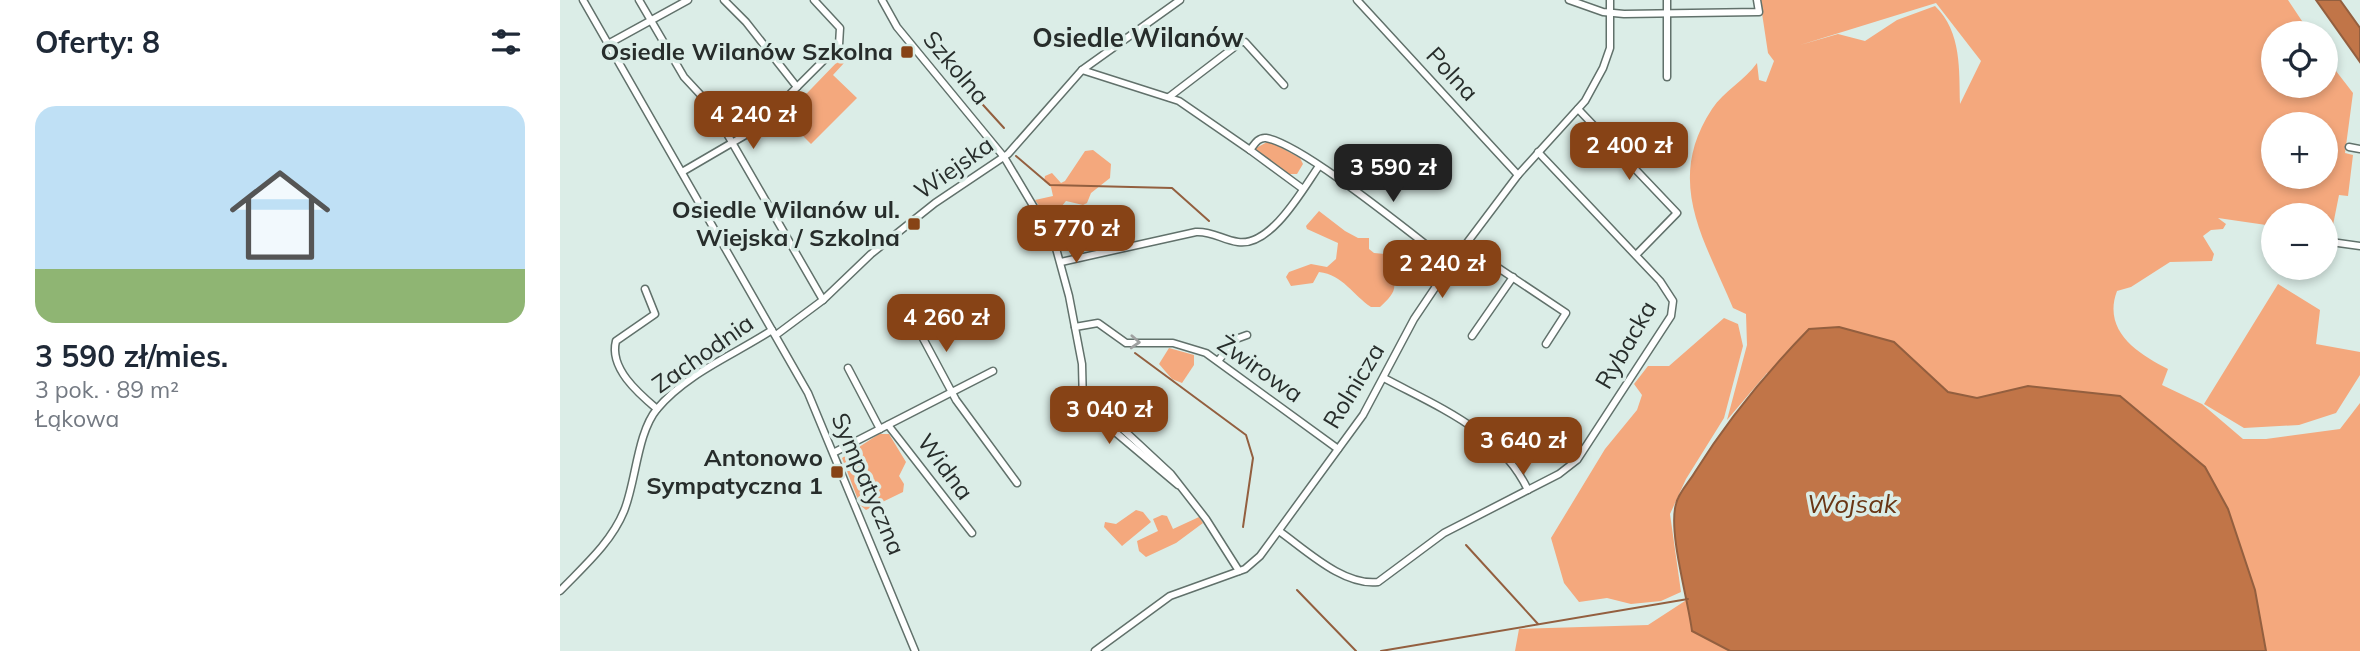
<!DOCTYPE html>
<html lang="pl">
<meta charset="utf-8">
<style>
body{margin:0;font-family:Mulish,sans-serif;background:#f6f6f7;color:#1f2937;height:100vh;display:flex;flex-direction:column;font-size:26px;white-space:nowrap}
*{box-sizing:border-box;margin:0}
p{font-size:23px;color:#747a83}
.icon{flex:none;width:38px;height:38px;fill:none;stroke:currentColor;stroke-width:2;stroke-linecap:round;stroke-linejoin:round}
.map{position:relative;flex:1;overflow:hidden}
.drawer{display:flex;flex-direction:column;background:#fff;width:560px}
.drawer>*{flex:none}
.tools{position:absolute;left:1701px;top:21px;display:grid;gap:14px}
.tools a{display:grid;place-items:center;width:77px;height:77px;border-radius:50%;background:#fff;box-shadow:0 4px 10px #0003;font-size:35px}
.price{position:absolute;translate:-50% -60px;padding:0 16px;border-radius:14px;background:#874316;color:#fff;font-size:23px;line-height:46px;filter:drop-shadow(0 2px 4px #0008)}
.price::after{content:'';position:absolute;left:50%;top:42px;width:21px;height:16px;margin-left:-10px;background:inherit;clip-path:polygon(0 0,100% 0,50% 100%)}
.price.on{background:#222;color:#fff}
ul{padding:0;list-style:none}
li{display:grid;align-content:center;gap:14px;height:371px;padding:0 35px}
li span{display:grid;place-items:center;height:217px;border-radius:21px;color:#555}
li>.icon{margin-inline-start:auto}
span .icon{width:126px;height:126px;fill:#fffc;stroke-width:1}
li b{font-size:30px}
h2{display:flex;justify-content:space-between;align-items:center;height:84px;padding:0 35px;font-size:30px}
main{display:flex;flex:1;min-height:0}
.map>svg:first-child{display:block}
.green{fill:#f4a87d;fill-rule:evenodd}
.water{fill:#c17548;stroke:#935f3f;stroke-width:2}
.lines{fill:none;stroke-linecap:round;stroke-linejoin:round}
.stream{stroke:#935f3f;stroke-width:2}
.street-casing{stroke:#61716b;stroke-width:9}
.street{stroke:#fff;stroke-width:6}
.oneway{stroke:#9ea0a0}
.poi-dot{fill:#874316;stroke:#dbede7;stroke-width:2.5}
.labels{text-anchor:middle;stroke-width:7;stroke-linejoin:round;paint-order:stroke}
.poi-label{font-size:24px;font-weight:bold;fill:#272d2b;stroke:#dbede7;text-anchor:end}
.street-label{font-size:24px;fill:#272d2b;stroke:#dbede7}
.neighbourhood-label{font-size:26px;font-weight:bold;fill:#272d2b;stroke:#dbede7}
.water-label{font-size:26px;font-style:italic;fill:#693615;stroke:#dbede7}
</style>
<main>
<section class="drawer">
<h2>Oferty: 8<svg class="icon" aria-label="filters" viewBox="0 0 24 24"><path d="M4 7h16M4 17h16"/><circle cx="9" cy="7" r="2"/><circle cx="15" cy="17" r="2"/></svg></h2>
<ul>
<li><span style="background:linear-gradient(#bfe0f5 75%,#8fb573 0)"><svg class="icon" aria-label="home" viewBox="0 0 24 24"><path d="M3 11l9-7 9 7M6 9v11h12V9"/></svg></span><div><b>3 590 zł/mies.</b><p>3 pok. · 89 m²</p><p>Łąkowa</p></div></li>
</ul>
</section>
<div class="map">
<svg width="1800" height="651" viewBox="0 0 1800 651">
<rect width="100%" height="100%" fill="#dbede7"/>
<g class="green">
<path d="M1200,0H1728L1750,33H1713V86H1766V58L1793,93L1785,153L1793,155L1788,196L1779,195L1771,235L1766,234V215H1713V226L1658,218L1666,224L1663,229L1651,230L1643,236L1654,254L1652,261L1610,262L1571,287L1557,291C1542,331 1578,354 1608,369L1602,385L1642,404L1683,439H1706L1780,429L1800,403V651H1706L1695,590L1668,509L1645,467L1614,442L1468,386L1417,398L1388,392L1334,342L1207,373L1167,420L1187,345L1186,314L1173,308C1145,240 1104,182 1152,109C1164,91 1184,81 1197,63L1199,80L1206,82L1214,61L1208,53ZM1376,3L1421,61L1400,104C1399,70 1402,32 1375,6L1337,20L1305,41L1278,34L1240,45ZM1713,124H1766V177H1713Z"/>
<polygon points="280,59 284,63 273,75 297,98 251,144 224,117"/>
<polygon points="709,141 740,158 743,164 737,174 727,174 697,153 696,148"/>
<polygon points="533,150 551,164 550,178 531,193 527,203 523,205 506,201 501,207 500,218 484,213 475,200 493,196 491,187 484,181 485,176 492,173 501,183 505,181 525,151"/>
<path d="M759,211L785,231L798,238H809V249L814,253L825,254L829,260L827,271C841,286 833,295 820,307H811C793,295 783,275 759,272L753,283L731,286L726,277L729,272L751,264L767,267L776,259L778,243L747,229L746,226Z"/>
<polygon points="1718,284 1760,310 1756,344 1800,352 1800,375 1776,413 1739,425 1684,428 1644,404"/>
<polygon points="1164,318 1178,324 1183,346 1164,418 1126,479 1110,514 1121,592 1101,601 1071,604 1047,598 1019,602 1004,583 991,538 1045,449 1077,410 1082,395 1074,384 1088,366 1109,366"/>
<polygon points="609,348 634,355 634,365 622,383 612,379 599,364"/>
<polygon points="319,434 329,434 346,462 339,476 344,484 343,492 306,510 300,505 282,458"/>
<polygon points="576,510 583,512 591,522 562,546 544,527 545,522 556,524"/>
<polygon points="602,515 607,516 613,529 639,517 643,523 616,543 586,557 579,551 577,541 598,531 593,519"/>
<polygon points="1128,599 1132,631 1170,651 955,651 959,629 1088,625"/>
</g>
<g class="water">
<polygon points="1756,0 1780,0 1800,28 1800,62"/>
<path d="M1279,327L1334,342L1388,392L1417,398L1468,386L1560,396L1645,467L1668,509L1695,590L1706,651H1170L1132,631C1128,599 1108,532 1116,504C1118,493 1130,481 1135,472C1168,419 1205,374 1249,329Z"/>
</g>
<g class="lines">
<g class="stream">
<polyline points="404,84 444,128"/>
<polyline points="456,156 490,185 612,188 649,221"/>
<polyline points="575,353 686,435 693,458 683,527"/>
<polyline points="906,545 978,624"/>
<polyline points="737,590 796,651"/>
<polyline points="821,651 1128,599"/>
</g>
<g class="street-casing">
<g id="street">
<polyline points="23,0 248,393 355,651"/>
<polyline points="79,0 124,77 151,106 263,300"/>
<polyline points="164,0 186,22 237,87"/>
<polyline points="322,0 337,27 444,157 494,241 509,296 522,364 523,405 618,485"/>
<polyline points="797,0 958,175"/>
<polyline points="1009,0 1043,12 1064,14 1199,12 1197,0"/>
<polyline points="1107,0 1107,77"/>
<polyline points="48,44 128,0"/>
<path d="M522,70L619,101L690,150C694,145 698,137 706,138C743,144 855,237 891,264"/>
<polyline points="609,97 681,42 685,42 724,85"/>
<polyline points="1018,109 1117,213 1076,255"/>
<polyline points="1789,147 1800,149"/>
<polyline points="690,150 743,189"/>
<polyline points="122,172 194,130 279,45 280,28 254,0"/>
<polyline points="1771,242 1800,246"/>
<polyline points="904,245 1006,313 986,344"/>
<path d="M501,262L636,232C652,231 663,240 678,242C711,247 743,189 759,166"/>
<path d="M85,289L95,314L56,341C49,368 78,393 97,409"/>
<polyline points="515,327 538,323 566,343 613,343 646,353 778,449"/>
<polyline points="358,329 396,400 457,483"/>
<polyline points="216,335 263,300 311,254 375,203 448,154 522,70 620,0"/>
<polyline points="912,336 953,277"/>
<polyline points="658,361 676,339 687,335"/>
<polyline points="288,368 320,429"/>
<path d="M824,378C878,407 940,431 968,490"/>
<polyline points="525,394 611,474 646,519 679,571"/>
<polyline points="328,425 412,533"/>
<polyline points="275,452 433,371"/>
<path d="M719,531C746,550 783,586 818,582L884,533L999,474L1017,460L1111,316L1113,301L1100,281L978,152"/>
<path d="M0,591C23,567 51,543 64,511C76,482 77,433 97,409C127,373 174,355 212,330"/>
<polyline points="535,651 610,596 685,569 700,556 803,415 854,319 891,264 958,175 1025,101 1043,68 1050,48 1050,0"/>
</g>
</g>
<use href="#street" class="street"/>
</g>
<defs><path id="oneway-chevron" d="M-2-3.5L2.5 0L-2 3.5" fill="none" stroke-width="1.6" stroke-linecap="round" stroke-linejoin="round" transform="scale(1.75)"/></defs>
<use class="oneway" href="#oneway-chevron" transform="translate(575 342) rotate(3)"/>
<g class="poi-dot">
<rect x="340" y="45" width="14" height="14" rx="3.5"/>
<rect x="347" y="217" width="14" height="14" rx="3.5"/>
<rect x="270" y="465" width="14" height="14" rx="3.5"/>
</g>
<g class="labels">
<g class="poi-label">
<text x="333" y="60">Osiedle Wilanów Szkolna</text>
<text x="340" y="218">Osiedle Wilanów ul.<tspan x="340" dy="28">Wiejska / Szkolna</tspan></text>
<text x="263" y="466">Antonowo<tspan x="263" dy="28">Sympatyczna 1</tspan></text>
</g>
<g class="street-label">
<text transform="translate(396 68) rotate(50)" y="8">Szkolna</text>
<text transform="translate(892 74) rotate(47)" y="8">Polna</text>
<text transform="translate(394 168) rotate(-35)" y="8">Wiejska</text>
<text transform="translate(1066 345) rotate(-60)" y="8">Rybacka</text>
<text transform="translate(143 354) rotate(-35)" y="8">Zachodnia</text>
<text transform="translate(700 369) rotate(35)" y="8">Żwirowa</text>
<text transform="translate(794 386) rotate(-59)" y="8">Rolnicza</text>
<text transform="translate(385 467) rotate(53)" y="8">Widna</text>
<text transform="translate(308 484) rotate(67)" y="8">Sympatyczna</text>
</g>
<g class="neighbourhood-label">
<text x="578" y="47">Osiedle Wilanów</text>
</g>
<g class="water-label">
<text x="1292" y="513">Wojsak</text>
</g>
</g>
</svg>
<div class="tools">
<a><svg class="icon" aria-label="locate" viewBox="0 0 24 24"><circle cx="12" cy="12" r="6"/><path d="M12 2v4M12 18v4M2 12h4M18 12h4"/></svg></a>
<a>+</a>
<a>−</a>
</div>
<b class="price" style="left:193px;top:151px">4 240 zł</b>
<b class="price" style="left:1069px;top:182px">2 400 zł</b>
<b class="price on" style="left:833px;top:204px">3 590 zł</b>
<b class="price" style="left:516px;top:265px">5 770 zł</b>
<b class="price" style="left:882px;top:300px">2 240 zł</b>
<b class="price" style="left:386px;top:354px">4 260 zł</b>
<b class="price" style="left:549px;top:446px">3 040 zł</b>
<b class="price" style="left:963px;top:477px">3 640 zł</b>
</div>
</main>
